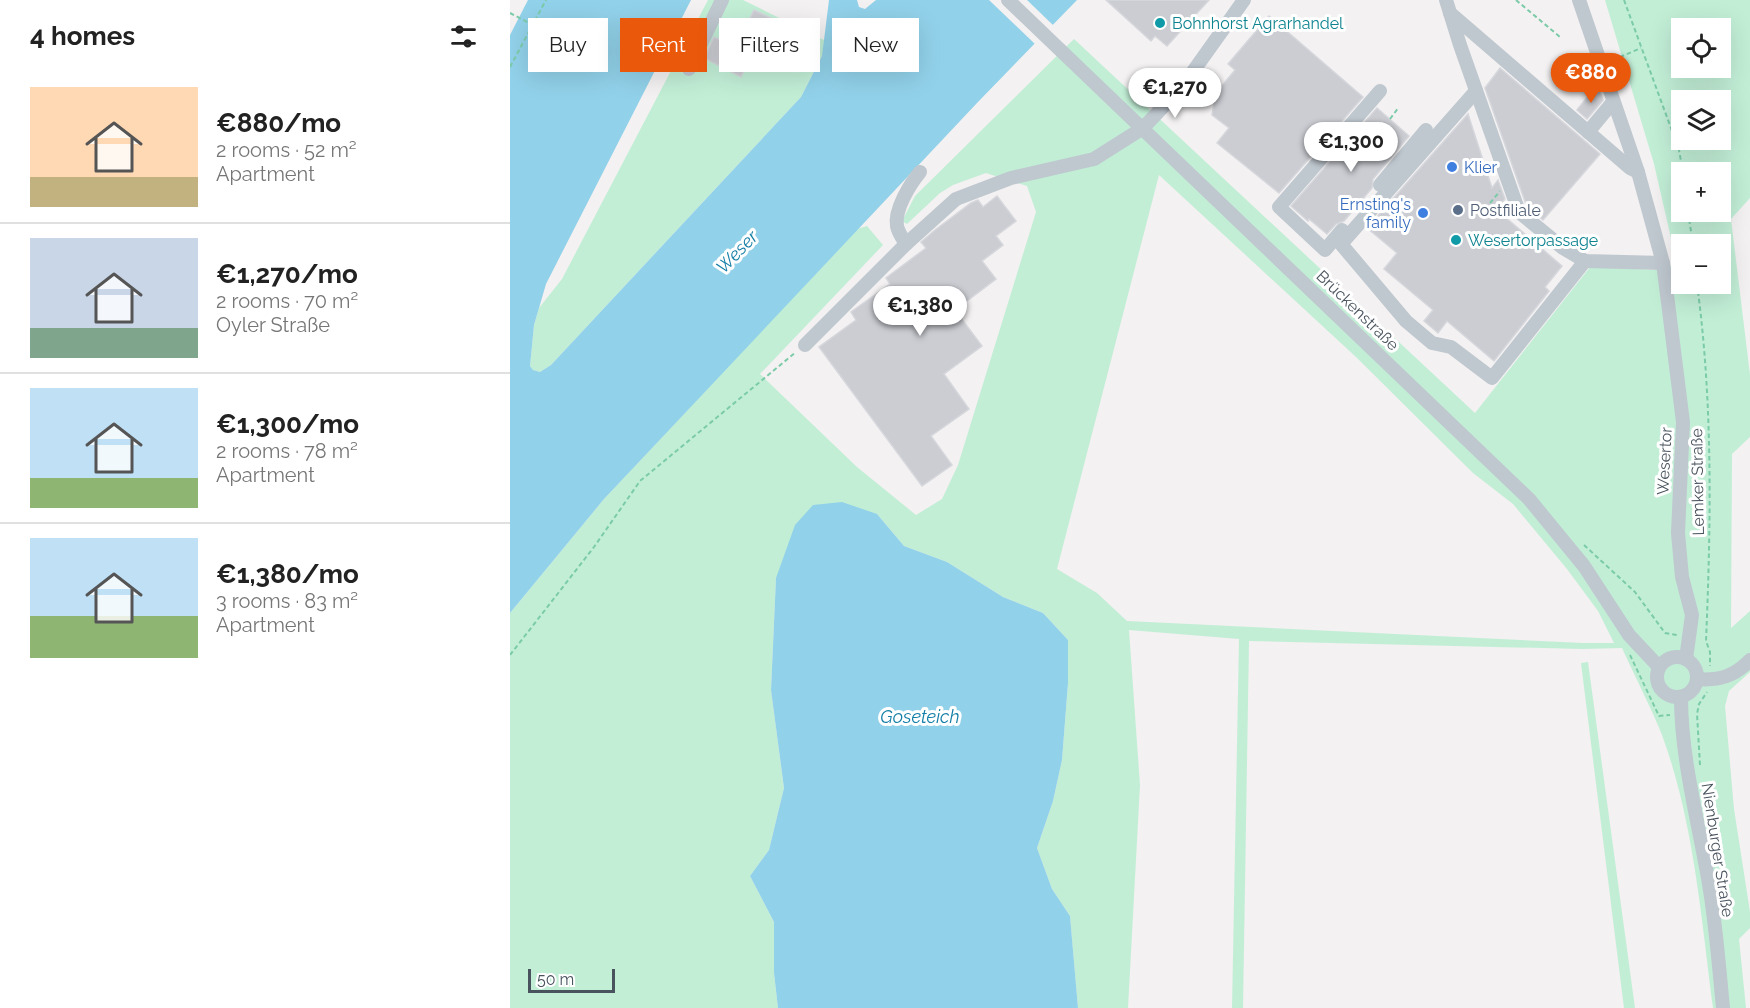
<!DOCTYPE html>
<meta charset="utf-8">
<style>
body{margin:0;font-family:Raleway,sans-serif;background:#f6f6f6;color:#222;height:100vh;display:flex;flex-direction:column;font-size:22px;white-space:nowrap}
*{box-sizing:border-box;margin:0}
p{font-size:20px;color:#767676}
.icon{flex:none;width:33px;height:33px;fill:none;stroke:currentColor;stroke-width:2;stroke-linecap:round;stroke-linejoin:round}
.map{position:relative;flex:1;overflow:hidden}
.drawer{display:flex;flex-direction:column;background:#fff;width:510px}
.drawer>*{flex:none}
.guide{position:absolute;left:18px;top:18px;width:570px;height:54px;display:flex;gap:12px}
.buttons{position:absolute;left:1161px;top:18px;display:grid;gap:12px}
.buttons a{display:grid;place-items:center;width:60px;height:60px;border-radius:0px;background:#fff;box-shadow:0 6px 24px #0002;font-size:30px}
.scale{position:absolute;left:18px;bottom:15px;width:87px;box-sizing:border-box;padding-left:6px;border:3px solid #49535e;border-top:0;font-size:16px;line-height:21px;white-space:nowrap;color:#49535e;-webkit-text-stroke:4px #fff;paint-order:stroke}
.price{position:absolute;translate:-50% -51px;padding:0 14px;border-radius:21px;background:#fff;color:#222;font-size:20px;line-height:39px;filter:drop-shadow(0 2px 3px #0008)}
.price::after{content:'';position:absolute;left:50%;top:36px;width:18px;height:14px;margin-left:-9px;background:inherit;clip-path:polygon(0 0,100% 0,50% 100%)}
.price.selected{background:#ea580c;color:#fff}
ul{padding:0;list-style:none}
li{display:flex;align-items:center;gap:18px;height:150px;padding:0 30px}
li+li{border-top:2px solid #e0e0e0}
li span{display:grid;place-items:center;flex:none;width:168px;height:120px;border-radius:0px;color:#555}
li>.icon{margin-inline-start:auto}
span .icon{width:72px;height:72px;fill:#fffc;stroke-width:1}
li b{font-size:26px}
h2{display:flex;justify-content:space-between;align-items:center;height:72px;padding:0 30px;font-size:26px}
.pill{padding:0 21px;border-radius:0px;background:#fff;box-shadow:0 6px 24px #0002;font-size:21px;line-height:54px}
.pill.selected{background:#ea580c;color:#fff}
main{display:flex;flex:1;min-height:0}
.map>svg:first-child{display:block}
.green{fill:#c2eed6;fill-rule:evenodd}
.water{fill:#91d1e9}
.pier{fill:#f3f1f1}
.building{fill:#cbcdd3;stroke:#d5d7dc;stroke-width:1.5}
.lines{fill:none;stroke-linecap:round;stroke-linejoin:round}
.path{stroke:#7bcba9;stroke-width:2;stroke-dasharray:4.5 3;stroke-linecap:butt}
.minor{stroke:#bfc7cf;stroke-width:14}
.culture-dot{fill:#0f9aa8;stroke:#fff;stroke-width:2}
.shop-dot{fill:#3f7fe0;stroke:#fff;stroke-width:2}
.service-dot{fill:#5c6f8a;stroke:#fff;stroke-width:2}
.labels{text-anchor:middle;stroke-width:6;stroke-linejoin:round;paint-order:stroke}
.culture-label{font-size:16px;fill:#0d838f;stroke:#fff;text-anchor:start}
.shop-label{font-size:16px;fill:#366cbe;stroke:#fff;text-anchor:start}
.service-label{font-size:16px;fill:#4e5e75;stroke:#fff;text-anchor:start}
.street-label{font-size:16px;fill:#49535e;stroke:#fff}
.water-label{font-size:18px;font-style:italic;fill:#137ea7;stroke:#fff}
</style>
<main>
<section class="drawer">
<h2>4 homes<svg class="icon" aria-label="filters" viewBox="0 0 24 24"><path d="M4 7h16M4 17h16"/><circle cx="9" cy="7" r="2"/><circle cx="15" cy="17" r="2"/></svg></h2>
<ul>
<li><span style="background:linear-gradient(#ffd9b3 75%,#c2b280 0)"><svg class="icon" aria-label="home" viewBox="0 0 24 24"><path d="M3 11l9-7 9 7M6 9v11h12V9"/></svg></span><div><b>€880/mo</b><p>2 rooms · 52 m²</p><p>Apartment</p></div></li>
<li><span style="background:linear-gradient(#c9d6e8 75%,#7fa58c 0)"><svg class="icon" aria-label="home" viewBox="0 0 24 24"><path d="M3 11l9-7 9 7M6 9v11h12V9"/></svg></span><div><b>€1,270/mo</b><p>2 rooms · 70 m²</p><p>Oyler Straße</p></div></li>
<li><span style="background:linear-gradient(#bfe0f5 75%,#8fb573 0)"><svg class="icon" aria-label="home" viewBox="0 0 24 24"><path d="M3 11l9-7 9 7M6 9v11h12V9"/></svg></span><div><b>€1,300/mo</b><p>2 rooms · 78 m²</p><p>Apartment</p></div></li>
<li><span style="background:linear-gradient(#bfe0f5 65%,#8fb573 0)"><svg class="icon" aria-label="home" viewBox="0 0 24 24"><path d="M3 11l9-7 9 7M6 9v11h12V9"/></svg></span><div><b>€1,380/mo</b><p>3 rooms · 83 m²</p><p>Apartment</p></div></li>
</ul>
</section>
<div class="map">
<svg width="1240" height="1008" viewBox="0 0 1240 1008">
<rect width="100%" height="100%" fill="#f3f1f1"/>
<g class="green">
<polygon points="198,0 233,0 316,41 312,56 291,97 41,365 30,372 23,370 20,366 24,325 29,308 52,279"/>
<path d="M1095,0H1240V198L1221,219L1240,375V437L1222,454L1221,628L1240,611V672L1219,691L1215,706L1224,809L1240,912V928L1229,939L1236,1008H1203C1191,917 1184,822 1152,735C1140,705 1125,677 1112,648L1073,649L739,641L733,1008H722L729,639L619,630L630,785L618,1008H568L560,916L542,889L527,848L543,801L552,760L558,683V640L533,613L493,597L437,562L394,546L367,514L266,578L261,690L274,788L259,850L240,876L264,922V973L268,1008H0V613L94,499L347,229L357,226L373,245L250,374L347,467L406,515L432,499L448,465L526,212L517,186L476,173L443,185L430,193L397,224L392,221L405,196L564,39L965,413L1080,267L1148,270L1167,264L1144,164ZM1172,28H1210V68H1172ZM1172,100H1210V140H1172ZM1172,172H1210V212H1172ZM649,175L846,357L963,473L1003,504L1057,569L1088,611L1104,643H1073L617,621L587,593L547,569ZM1172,244H1210V284H1172Z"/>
<polygon points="1078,662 1125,1008 1114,1008 1071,663"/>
</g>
<g class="water">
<polygon points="18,0 181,0 36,284 24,325 20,366 23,370 30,372 41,365 291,97 312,56 319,0 347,0 349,7 355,9 366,0 567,0 467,103 94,499 0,613 0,35"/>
<polygon points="332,502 367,514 394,546 437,562 493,597 533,613 558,640 558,683 552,760 543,801 527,848 542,889 560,916 568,1008 268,1008 264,973 264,922 240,876 259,850 274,788 261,690 266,578 285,525 303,505"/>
</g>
<polygon class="pier" points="479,0 517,0 545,27 526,45"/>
<g class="building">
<polygon points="596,0 699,0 657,46 645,36 641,41"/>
<polygon points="244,10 276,25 265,46 247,37 239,53 242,54 231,77 194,58 204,37 226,47"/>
<polygon points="759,16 853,97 769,193 707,143 719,128 702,115 704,103 700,100 725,70 718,64"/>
<polygon points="990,68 1090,154 1033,220 1017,207 975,88"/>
<polygon points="1089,88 1093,100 1077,119 1067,110 1083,90 1085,92"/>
<polygon points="867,108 899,136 863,179 862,188 834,221 826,224 817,234 799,219 798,221 781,206"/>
<polygon points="958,114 982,188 988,180 995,199 987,210 1052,266 1035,287 1039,291 984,361 937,321 928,333 914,321 923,310 874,269 887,253 857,228"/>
<polygon points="487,196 506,221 486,236 493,245 472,261 486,279 445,310 472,346 434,374 459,409 421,436 442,465 412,486 309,347 346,320 341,312 380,284 376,278 416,248 411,242 425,230 461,203 468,200 473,207"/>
</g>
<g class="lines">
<g class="path">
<polyline points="1006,0 1050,37"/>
<polyline points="1114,0 1169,150 1173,172"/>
<polyline points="0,13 21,24"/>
<polyline points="1103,60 1131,48"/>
<polyline points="0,67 36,0"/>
<polyline points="880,119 889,107"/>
<polyline points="980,203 990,191"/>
<polyline points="1178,212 1183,244"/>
<path d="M1187,284C1203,402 1201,522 1196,641L1200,652V666"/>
<polyline points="1074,545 1125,592 1155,633 1167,635"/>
<polyline points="0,655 84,547 130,481 286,352"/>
<polyline points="1120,655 1149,716 1160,715"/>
<polyline points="1190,765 1187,714 1189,704 1197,692"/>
</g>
<g class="minor">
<polyline points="498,0 1019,499 1074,566 1119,635 1149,667"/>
<polyline points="936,0 950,45 1009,212 1053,248 1075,261 1153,263"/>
<polyline points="1069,0 1128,172"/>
<polyline points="940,13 1120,168 1128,172 1153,263 1173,422 1168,533 1172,577 1182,615 1176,659"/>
<polyline points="179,69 212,0"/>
<polyline points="966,91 831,244 896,321 922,343 941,347 982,378 1075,261"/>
<polyline points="1078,132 1103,102"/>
<polyline points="870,185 916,130"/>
<polyline points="832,230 815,250 769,207 870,91"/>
<path d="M396,244C393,239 388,232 387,226C384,210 400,184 410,172"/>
<polyline points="295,345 396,244 446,199 501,178 584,159 633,128 672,87 734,0"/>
<circle cx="1167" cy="677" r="20"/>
<path d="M1187,679C1209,681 1225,676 1240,660"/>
<path d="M1171,697C1171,759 1189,824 1199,884C1206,925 1209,967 1213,1008"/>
</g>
</g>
<g class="culture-dot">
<circle cx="650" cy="23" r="6"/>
<circle cx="946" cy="240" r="6"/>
</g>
<g class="shop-dot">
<circle cx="942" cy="167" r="6"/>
<circle cx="913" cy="213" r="6"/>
</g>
<circle class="service-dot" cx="948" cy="210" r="6"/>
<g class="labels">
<g class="culture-label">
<text x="662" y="29">Bohnhorst Agrarhandel</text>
<text x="958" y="246">Wesertorpassage</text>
</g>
<g class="shop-label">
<text x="954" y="173">Klier</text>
<text x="901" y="210" text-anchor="end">Ernsting's<tspan x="901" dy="18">family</tspan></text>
</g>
<g class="service-label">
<text x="960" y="216">Postfiliale</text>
</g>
<g class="street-label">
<text transform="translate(848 310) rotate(44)" y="6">Brückenstraße</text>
<text transform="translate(1154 461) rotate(-87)" y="6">Wesertor</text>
<text transform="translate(1187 482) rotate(-91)" y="6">Lemker Straße</text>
<text transform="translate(1208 850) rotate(81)" y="6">Nienburger Straße</text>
</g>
<g class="water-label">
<text transform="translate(227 252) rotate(-46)" y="6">Weser</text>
<text x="410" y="723">Goseteich</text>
</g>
</g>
</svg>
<div class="buttons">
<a><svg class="icon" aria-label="locate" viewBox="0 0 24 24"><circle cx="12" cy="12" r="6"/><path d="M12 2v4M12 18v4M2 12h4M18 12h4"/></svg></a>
<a><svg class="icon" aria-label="layers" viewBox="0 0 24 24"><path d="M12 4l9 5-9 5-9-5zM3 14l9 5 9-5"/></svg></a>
<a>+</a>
<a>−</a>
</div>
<div class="scale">50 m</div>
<b class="price selected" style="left:1081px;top:104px">€880</b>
<b class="price" style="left:665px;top:119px">€1,270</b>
<b class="price" style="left:841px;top:173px">€1,300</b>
<b class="price" style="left:410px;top:337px">€1,380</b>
<div class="guide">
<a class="pill">Buy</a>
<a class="pill selected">Rent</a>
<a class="pill">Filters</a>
<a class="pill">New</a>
</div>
</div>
</main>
